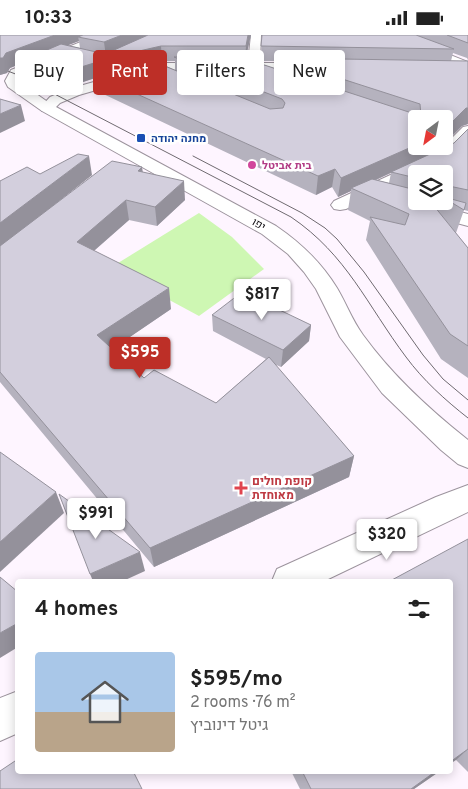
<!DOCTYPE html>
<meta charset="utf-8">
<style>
body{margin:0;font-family:Overpass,Heebo,sans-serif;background:#f2f2f2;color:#222;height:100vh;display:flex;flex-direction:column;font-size:19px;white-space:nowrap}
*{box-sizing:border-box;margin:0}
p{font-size:16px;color:#767676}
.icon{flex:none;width:28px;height:28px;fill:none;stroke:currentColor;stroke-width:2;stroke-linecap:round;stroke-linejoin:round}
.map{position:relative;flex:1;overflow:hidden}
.panel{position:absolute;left:15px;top:544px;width:438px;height:195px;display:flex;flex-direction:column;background:#fff;border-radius:5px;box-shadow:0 2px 12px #0003}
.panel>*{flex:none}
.hud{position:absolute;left:15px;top:15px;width:439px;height:45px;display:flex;gap:10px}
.needle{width:32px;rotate:212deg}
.fabs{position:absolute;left:408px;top:75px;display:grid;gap:10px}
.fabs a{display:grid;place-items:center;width:45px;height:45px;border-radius:5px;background:#fff;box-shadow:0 2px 12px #0003;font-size:25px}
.price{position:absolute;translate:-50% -42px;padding:0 11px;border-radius:5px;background:#fff;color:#222;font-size:16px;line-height:32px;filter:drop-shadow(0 1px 2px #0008)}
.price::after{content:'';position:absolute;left:50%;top:30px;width:15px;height:11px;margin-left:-8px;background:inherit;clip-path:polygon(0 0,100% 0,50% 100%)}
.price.active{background:#bd2f27;color:#fff}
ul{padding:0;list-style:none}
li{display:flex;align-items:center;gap:15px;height:125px;padding:0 20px}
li+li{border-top:1px solid #e0e0e0}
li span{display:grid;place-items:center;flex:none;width:140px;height:100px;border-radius:5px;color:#555}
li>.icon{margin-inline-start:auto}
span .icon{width:60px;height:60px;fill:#fffc;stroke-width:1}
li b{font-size:21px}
h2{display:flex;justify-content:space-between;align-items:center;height:60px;padding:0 20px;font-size:21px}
.tag{padding:0 18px;border-radius:5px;background:#fff;box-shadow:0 2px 12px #0003;font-size:18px;line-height:45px}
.tag.active{background:#bd2f27;color:#fff}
.status{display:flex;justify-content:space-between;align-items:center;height:35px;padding:0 25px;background:#fff;direction:ltr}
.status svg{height:14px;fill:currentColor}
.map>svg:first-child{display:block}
.green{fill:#cef7b3}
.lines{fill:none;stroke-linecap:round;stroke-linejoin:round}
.pedestrian-casing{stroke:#9c939d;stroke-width:2}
.minor-casing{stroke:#9c939d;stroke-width:2}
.tertiary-casing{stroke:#9c939d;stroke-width:2}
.pedestrian{fill:#fff;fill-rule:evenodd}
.minor{fill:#fff;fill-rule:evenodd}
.tertiary{fill:#fff;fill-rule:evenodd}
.tram{stroke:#6f6a70;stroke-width:1}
.wall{fill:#b5b2be;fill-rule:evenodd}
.shaded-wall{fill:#94919b}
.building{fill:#d3cfdd;stroke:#94919b}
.transit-dot{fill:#1a4fb4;stroke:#fff;stroke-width:2}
.hotel-dot{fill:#d1479c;stroke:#fff;stroke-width:2}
.health-dot{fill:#e0444e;stroke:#fff;stroke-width:2}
.labels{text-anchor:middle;stroke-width:5;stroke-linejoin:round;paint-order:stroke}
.far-transit-label{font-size:11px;font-weight:bold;fill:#164399;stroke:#fff;text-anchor:start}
.far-hotel-label{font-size:11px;font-weight:bold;fill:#b23c85;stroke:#fff;text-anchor:start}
.far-street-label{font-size:11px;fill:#0e0b0f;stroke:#fff}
.health-label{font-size:12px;font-weight:bold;fill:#be3a42;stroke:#fff;text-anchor:start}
</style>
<div class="status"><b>10:33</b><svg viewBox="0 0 49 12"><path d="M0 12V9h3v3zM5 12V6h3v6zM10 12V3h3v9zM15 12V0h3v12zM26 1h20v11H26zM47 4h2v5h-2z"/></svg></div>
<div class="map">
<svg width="468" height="754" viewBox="0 0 468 754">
<rect width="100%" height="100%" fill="#fef5ff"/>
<polygon class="green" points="199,178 232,202 264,234 199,281 110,233"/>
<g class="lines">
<g class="pedestrian-casing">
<polygon id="pedestrian" points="98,0 112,0 20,40 18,46 52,70 54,73 52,76 42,76 8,52 5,46 11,35"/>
</g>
<g class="minor-casing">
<g id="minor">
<path d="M251,0H261L260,28H313L319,32L313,36H264L272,41L266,45L252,40L249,36H162L79,60L60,68L56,72L276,191C301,208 321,227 337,253C346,268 352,285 363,300C392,340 429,374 468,405V433L458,429L441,415L382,358L340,302L316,254L304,237L288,219L262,199L42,76L40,73L50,62L69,54L161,28H248Z"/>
<polygon points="385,0 400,0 468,27 468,35"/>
<polygon points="468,91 468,104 448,125 416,139 416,140 346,174 340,175 334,174 331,170 334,166 436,119 463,92"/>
<polygon points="426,168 468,179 468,191 419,178 417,174 419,170"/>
</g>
</g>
<g class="tertiary-casing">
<g id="tertiary">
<polygon points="468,450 468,477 324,546 272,546 277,534 436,462"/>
<polygon points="18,656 18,698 0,706 0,663"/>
</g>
</g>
<use href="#pedestrian" class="pedestrian"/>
<use href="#minor" class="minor"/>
<use href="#tertiary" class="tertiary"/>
<g class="tram">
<path d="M0,33L18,40L291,182C347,220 367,270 406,322C423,345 445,365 468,383"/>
<polyline points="193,121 302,178 325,193 337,204 364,237 423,320 443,344 468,365"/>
</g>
</g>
<g class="wall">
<path d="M0,0H251L246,22L252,26L276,34V26H261L262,0H468V25L467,23L453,18L451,26H468V89L462,91L436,117L454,108L468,94V176L464,175L456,198L454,196L468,213V343L441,324L366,205L370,186L348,175L351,156L338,162L332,152L316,160L97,56L95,43L80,48L45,32L42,20L10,33L7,38L0,40ZM79,6L80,13L67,10ZM162,26H175V35L157,27ZM391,138L389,148L376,145ZM416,139H444V166H416ZM430,167L439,169L437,175Z"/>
<polygon points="143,138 185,165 157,191 129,185 94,216 171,274 112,314 144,343 216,368 266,324 213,296 212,280 311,290 309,306 281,332 274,329 354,421 349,442 154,532 0,347 0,146 40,139 92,140 42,179"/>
<polygon points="468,504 468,737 456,725"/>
<polygon points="291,736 440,736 414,754 300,754"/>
</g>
<g class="shaded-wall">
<polygon points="55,0 93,0 78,2 79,6 46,19 42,17 42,20 10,33 7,38 0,40 0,23 6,18"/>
<polygon points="122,0 158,0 106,22 104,7"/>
<polygon points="248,0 251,0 245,26 246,11"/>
<polygon points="161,11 162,26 115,37 95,40 95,43 80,48 78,33 113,22"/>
<polygon points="21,70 25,86 0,98 0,79"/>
<polygon points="466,73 468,73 468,89 462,91 444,109 444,95"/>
<polygon points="416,110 416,111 441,111 435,117 354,155 351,153 351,156 338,162 341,143"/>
<polygon points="89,121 92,140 0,213 0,188"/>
<polygon points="142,132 145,151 138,136"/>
<polygon points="335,134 332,152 316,160 318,141"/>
<polygon points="184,146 185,165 157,191 155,172"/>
<polygon points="126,165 129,185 81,227 77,207"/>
<polygon points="169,253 171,274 102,321 97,300"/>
<polygon points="311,290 309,306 281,332 283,315"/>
<polygon points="354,421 349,442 154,532 150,513"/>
<polygon points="56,457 64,478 0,537 0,507"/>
<polygon points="140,517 145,536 123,546 93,546 90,539"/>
<polygon points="18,588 18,612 0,623 0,598"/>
<polygon points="468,714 456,725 450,729 450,727"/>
<polygon points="436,736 440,736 414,754 411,754"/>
</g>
<g class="building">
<polygon points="0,0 55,0 6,18 3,23 0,23"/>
<polygon points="83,0 122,0 104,7 78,2"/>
<polygon points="148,0 248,0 246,11 161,11 113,22 78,33 42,17 61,9 105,19"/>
<polygon points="262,0 416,0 454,14 261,11"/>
<polygon points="447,0 468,0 468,8"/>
<polygon points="174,22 248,22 252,26 421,81 420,69 277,23 468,26 468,73 466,73 444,95 444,84 416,84 416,110 341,143 335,134 318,141 95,40 150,25 270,74 283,73 285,68 282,64"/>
<polygon points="0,64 21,70 0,79"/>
<polygon points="468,94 468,155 444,150 444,139 416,139 416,143 391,137 454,108"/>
<polygon points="78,119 89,121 0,188 0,146 27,132 40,139"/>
<polygon points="112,126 142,132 138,136 184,146 155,172 126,165 77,207 169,253 97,300 144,343 154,335 216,368 269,322 354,421 150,513 0,337 0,211"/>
<polygon points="372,144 416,155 416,166 430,166 468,213 468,311 450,299 370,182 405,190 409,179 351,153"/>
<polygon points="444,162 466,168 464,175 444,163"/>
<polygon points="242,257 311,290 283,315 212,280"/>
<polygon points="0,417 56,457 0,507"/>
<polygon points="59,459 140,517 90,539"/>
<polygon points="468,504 468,714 450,727 450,546 390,546"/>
<polygon points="0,542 18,557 18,588 0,598"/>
<polygon points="18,724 18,736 133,736 142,754 0,754 0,736"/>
<polygon points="302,736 436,736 411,754 311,754"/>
</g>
<rect class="transit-dot" x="136" y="98" width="10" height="10" rx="2.5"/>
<circle class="hotel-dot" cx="252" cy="130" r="5"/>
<path class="health-dot" d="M238.5 445.5h5v5h5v5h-5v5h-5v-5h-5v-5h5z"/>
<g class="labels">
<g class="far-transit-label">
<text x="151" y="107">מחנה יהודה</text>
</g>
<g class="far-hotel-label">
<text x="262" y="134">בית אביטל</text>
</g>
<g class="far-street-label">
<text transform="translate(259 189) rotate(29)" y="4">יפו</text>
</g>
<g class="health-label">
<text x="252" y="450">קופת חולים<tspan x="252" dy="14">מאוחדת</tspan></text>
</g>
</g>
</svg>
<div class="fabs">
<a><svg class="needle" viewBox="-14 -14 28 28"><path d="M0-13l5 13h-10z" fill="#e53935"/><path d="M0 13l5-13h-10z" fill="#767676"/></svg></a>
<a><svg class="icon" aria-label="layers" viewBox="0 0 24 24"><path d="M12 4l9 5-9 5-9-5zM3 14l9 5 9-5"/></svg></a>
</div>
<b class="price" style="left:262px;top:286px">$817</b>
<b class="price active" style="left:140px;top:344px">$595</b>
<b class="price" style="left:96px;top:505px">$991</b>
<b class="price" style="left:387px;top:526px">$320</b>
<div class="hud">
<a class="tag">Buy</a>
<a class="tag active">Rent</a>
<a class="tag">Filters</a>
<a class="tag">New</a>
</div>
<section class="panel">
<h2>4 homes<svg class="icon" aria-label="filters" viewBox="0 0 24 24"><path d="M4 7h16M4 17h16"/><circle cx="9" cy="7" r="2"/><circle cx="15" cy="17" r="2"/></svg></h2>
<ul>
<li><span style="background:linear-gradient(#a9c7e8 60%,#b9a48a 0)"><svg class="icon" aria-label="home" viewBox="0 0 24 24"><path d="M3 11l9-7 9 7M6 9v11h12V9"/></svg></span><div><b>$595/mo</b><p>2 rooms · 76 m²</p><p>גיטל דינוביץ</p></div></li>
</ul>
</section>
</div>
